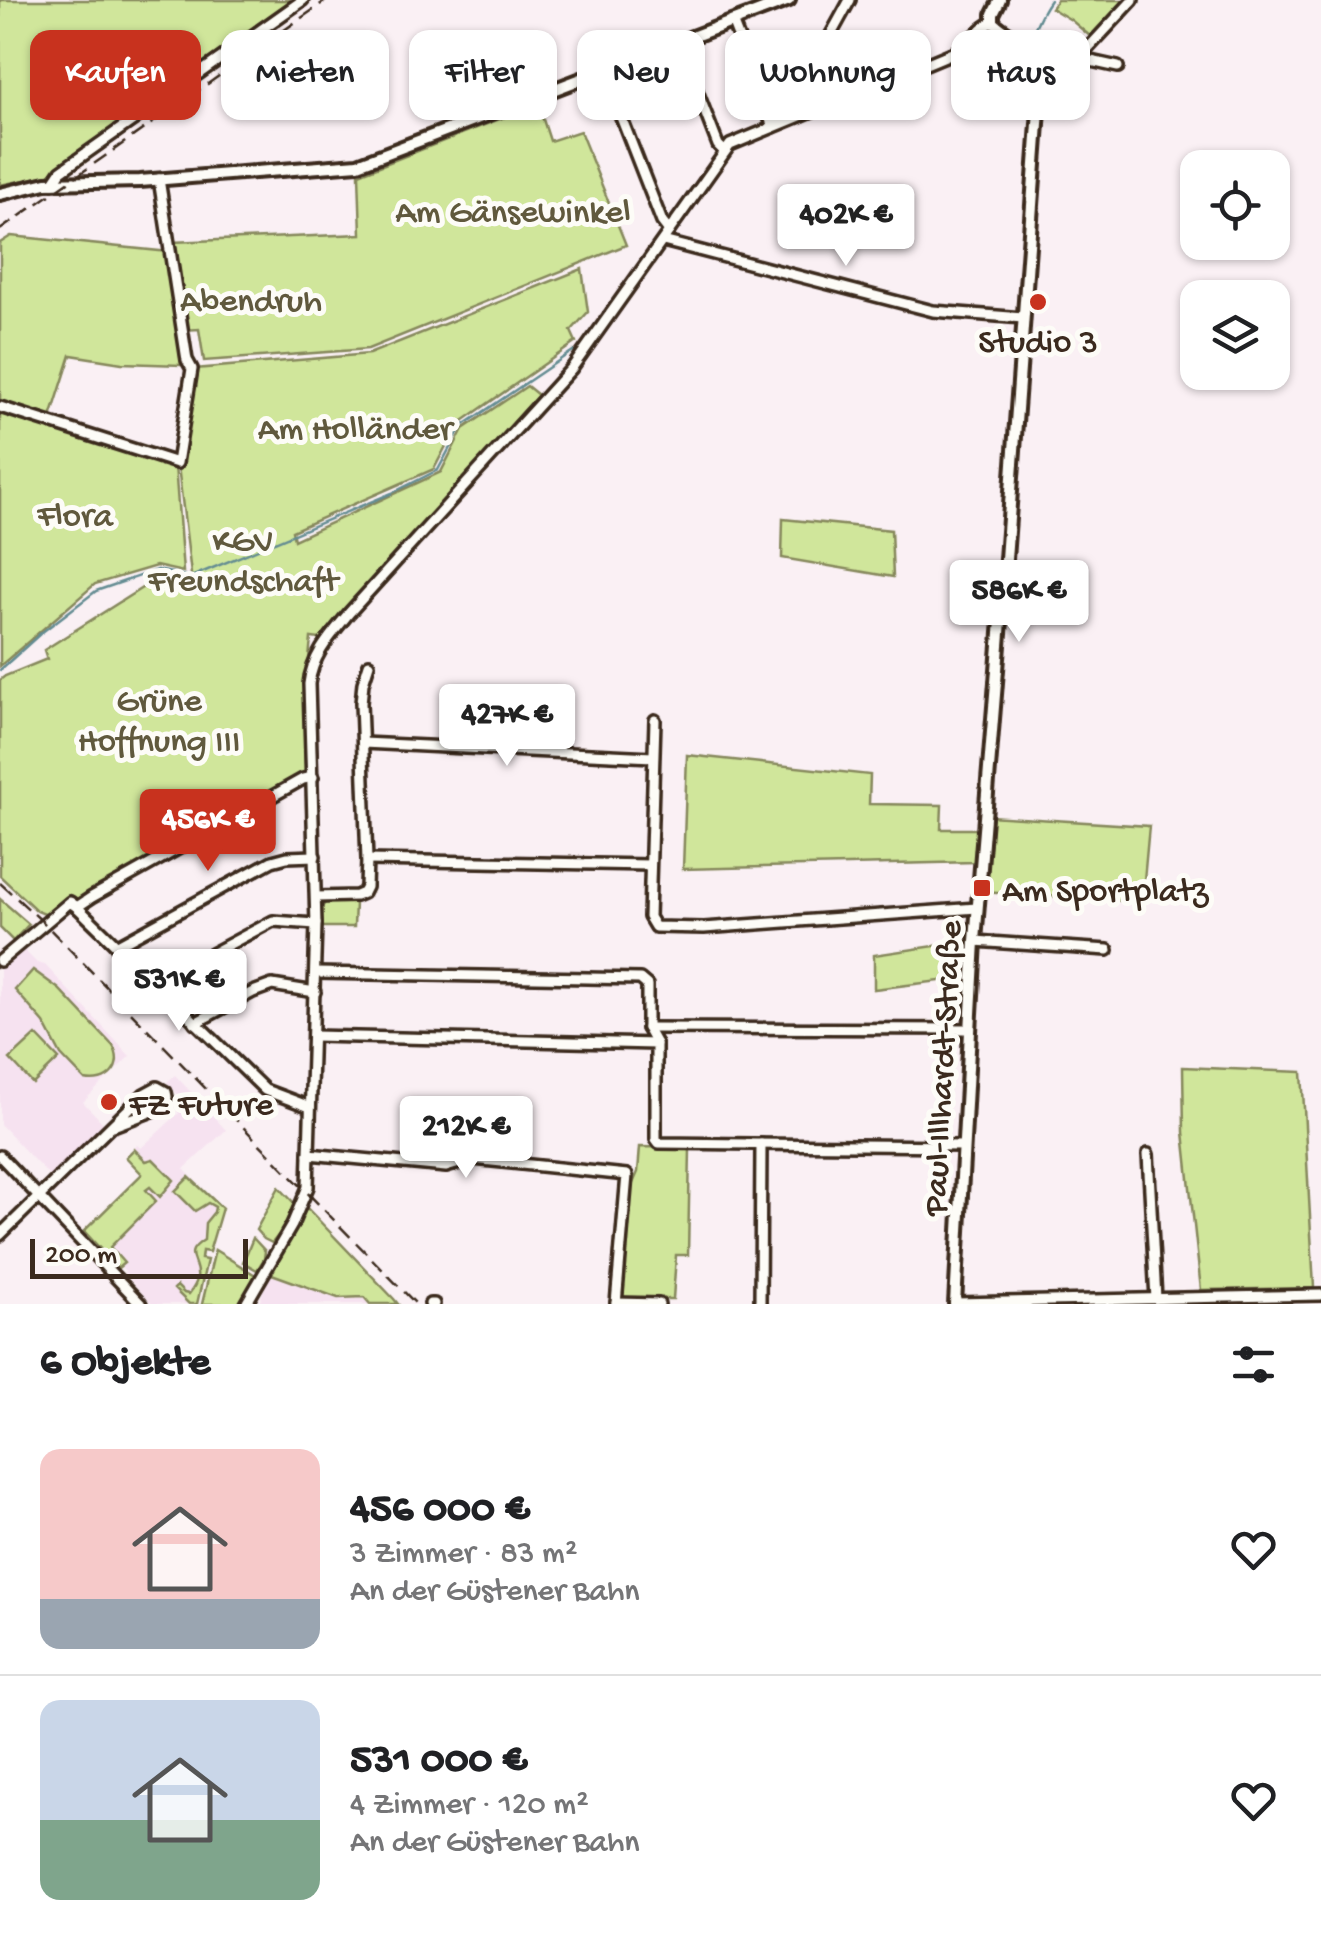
<!DOCTYPE html>
<html lang="de">
<meta charset="utf-8">
<style>
body{margin:0;font-family:"Gochi Hand",sans-serif;background:#f6f6f6;color:#202124;height:100vh;display:flex;flex-direction:column;font-size:38px;white-space:nowrap}
*{box-sizing:border-box;margin:0}
p{font-size:32px;color:#757577}
.icon{flex:none;width:55px;height:55px;fill:none;stroke:currentColor;stroke-width:2;stroke-linecap:round;stroke-linejoin:round}
.map{position:relative;height:1304px;overflow:hidden}
.side{display:flex;flex-direction:column;background:#fff;flex:1}
.side>*{flex:none}
.top-card{position:absolute;left:30px;top:30px;width:1262px;height:90px;display:flex;gap:20px}
.buttons{position:absolute;left:1180px;top:150px;display:grid;gap:20px}
.buttons a{display:grid;place-items:center;width:110px;height:110px;border-radius:20px;background:#fff;box-shadow:0 2px 8px #0004;font-size:50px}
.scale{position:absolute;left:30px;bottom:25px;width:218px;box-sizing:border-box;padding-left:10px;border:5px solid #3b2a1e;border-top:0;font-size:28px;line-height:35px;white-space:nowrap;color:#3b2a1e;-webkit-text-stroke:8px #fdfcf7;paint-order:stroke}
.price{position:absolute;translate:-50% -85px;padding:0 22px;border-radius:10px;background:#fff;color:#222;font-size:32px;line-height:65px;filter:drop-shadow(0 2px 5px #0008)}
.price::after{content:'';position:absolute;left:50%;top:60px;width:30px;height:22px;margin-left:-15px;background:inherit;clip-path:polygon(0 0,100% 0,50% 100%)}
.price.selected{background:#c8321e;color:#fff}
ul{padding:0;list-style:none}
li{display:flex;align-items:center;gap:30px;height:250px;padding:0 40px}
li+li{border-top:2px solid #e0e0e0}
li span{display:grid;place-items:center;flex:none;width:280px;height:200px;border-radius:20px;color:#555}
li>.icon{margin-inline-start:auto}
span .icon{width:120px;height:120px;fill:#fffc;stroke-width:1}
li b{font-size:42px}
h2{display:flex;justify-content:space-between;align-items:center;height:120px;padding:0 40px;font-size:42px}
.chip{padding:0 35px;border-radius:20px;background:#fff;box-shadow:0 2px 8px #0004;font-size:35px;line-height:90px}
.chip.selected{background:#c8321e;color:#fff}
.map>svg:first-child{display:block}
.built{fill:#f6e2f0}
.green{fill:#d0e69b;stroke:#86885c;stroke-width:2.5}
.lines{fill:none;stroke-linecap:round;stroke-linejoin:round}
.stream{stroke:#648c92;stroke-width:2.5}
.minor-casing{stroke:#3b2a1e;stroke-width:16}
.tertiary-casing{stroke:#3b2a1e;stroke-width:18}
.minor{stroke:#fdfcf7;stroke-width:9}
.tertiary{stroke:#fdfcf7;stroke-width:10}
.rail{stroke:#3b2a1e;stroke-width:2.5;stroke-dasharray:15 8;stroke-linecap:butt}
.poi-dot{fill:#c8321e;stroke:#fdfcf7;stroke-width:4}
.labels{text-anchor:middle;stroke-width:10;stroke-linejoin:round;paint-order:stroke}
.park-label{font-size:35px;fill:#60593d;stroke:#fdfcf7}
.poi-label{font-size:35px;fill:#3b2a1e;stroke:#fdfcf7;text-anchor:start}
.street-label{font-size:35px;fill:#3b2a1e;stroke:#fdfcf7}
</style>
<div class="map">
<svg width="1321" height="1304" viewBox="0 0 1321 1304">
<rect width="100%" height="100%" fill="#faf0f4"/>
<filter id="ink" filterUnits="userSpaceOnUse"><feTurbulence type="fractalNoise" baseFrequency=".01" numOctaves="2"/><feDisplacementMap in="SourceGraphic" scale="20" xChannelSelector="R" yChannelSelector="G"/><feConvolveMatrix kernelMatrix="1 2 1 2 8 2 1 2 1" color-interpolation-filters="sRGB"/></filter>
<g filter="url(#ink)">
<g class="built">
<polygon points="21,947 37,963 45,965 130,1056 83,1102 105,1125 50,1177 0,1124 0,971 1,966"/>
<polygon points="175,1075 226,1130 184,1169 222,1208 209,1252 202,1251 201,1259 207,1260 197,1304 152,1304 124,1273 125,1271 121,1267 119,1268 84,1231 142,1174 126,1157 137,1145 141,1148 179,1113 178,1111 183,1105 187,1105 167,1082"/>
<polygon points="269,1273 338,1298 364,1297 370,1304 259,1304"/>
</g>
<g class="green">
<polygon points="0,0 291,0 49,175 0,185"/>
<polygon points="1057,0 1125,0 1091,37 1071,20 1051,8"/>
<polygon points="538,104 550,141 580,131 626,245 368,349 204,361 199,329 184,330 172,242 361,234 359,174"/>
<polygon points="11,236 169,252 181,365 122,363 71,355 50,421 0,405 0,243"/>
<polygon points="582,269 588,312 571,331 576,342 457,425 434,469 292,531 294,540 441,472 463,429 527,386 538,395 320,639 311,638 309,659 304,675 305,771 298,777 75,902 68,897 47,915 37,911 0,876 0,680 5,676 47,659 44,650 153,581 174,594 186,581 189,583 191,574 178,466 195,369 369,354"/>
<polygon points="0,410 175,465 183,572 156,566 95,584 0,666"/>
<polygon points="783,519 891,530 893,577 782,558"/>
<polygon points="687,755 870,775 869,804 942,805 941,829 977,829 975,862 683,869"/>
<polygon points="989,816 1149,826 1142,902 982,892"/>
<polygon points="0,899 29,924 13,941 0,928"/>
<polygon points="326,902 355,902 354,927 322,927 322,907"/>
<polygon points="968,941 965,978 874,989 874,955"/>
<path d="M33,970L59,989L113,1046C125,1067 107,1085 85,1080L61,1055L44,1023L15,990Z"/>
<polygon points="36,1035 59,1059 33,1084 10,1059"/>
<polygon points="1183,1067 1302,1072 1314,1288 1201,1290 1184,1132"/>
<polygon points="640,1147 690,1148 688,1255 676,1255 673,1299 622,1299 631,1188 638,1172"/>
<polygon points="134,1149 146,1161 153,1159 174,1180 160,1197 150,1187 146,1190 156,1201 110,1247 124,1263 118,1268 84,1231 142,1174 126,1157"/>
<path d="M189,1177L222,1208L209,1252L202,1251L201,1259L207,1260L197,1304H189L174,1289L177,1286L184,1293L189,1294C192,1290 196,1285 197,1279C200,1260 180,1255 204,1240L205,1223L214,1212L215,1207L208,1203L195,1211L175,1191Z"/>
<polygon points="279,1187 295,1204 280,1233 272,1243 264,1239 256,1230"/>
<polygon points="307,1208 394,1299 398,1304 370,1304 364,1297 338,1298 269,1273"/>
<polygon points="253,1238 265,1251 264,1259 257,1270 243,1262"/>
<polygon points="215,1250 257,1276 241,1304 202,1304"/>
</g>
<g class="lines">
<g class="stream">
<path d="M1031,36C1038,22 1040,14 1050,0"/>
<polyline points="782,128 963,54 983,41"/>
<polyline points="742,146 775,132"/>
<polyline points="676,231 733,150"/>
<polyline points="649,267 663,249"/>
<polyline points="591,349 607,327"/>
<polyline points="0,670 41,633 96,591 157,570 191,577 392,493 438,470 461,427 567,355 573,351 580,352"/>
</g>
<g class="minor-casing">
<g id="minor">
<polyline points="732,21 773,127 787,114 850,0"/>
<polyline points="678,42 718,145 724,151"/>
<polyline points="1039,55 1050,52 1118,67"/>
<polyline points="1079,58 1133,0"/>
<polyline points="603,71 662,222 669,231"/>
<polyline points="53,183 61,171 303,0"/>
<polyline points="663,241 933,311 1023,318"/>
<polyline points="0,407 177,463 192,369 187,360 159,179"/>
<polyline points="655,720 649,917 655,927 704,928 977,908"/>
<polyline points="363,743 653,757"/>
<polyline points="367,860 650,865"/>
<polyline points="316,897 356,896 363,893 366,887 367,860 361,703 363,683 369,664"/>
<polyline points="77,907 265,1090 310,1107"/>
<polyline points="77,907 92,897 303,779 313,777"/>
<polyline points="975,941 1108,950"/>
<polyline points="116,946 272,861 287,857 315,856"/>
<polyline points="0,961 70,902 77,907"/>
<polyline points="316,973 640,979 647,985 647,1028 656,1044"/>
<polyline points="155,984 273,921 316,924"/>
<polyline points="195,1023 253,992 272,985 315,992"/>
<polyline points="647,1028 969,1029"/>
<polyline points="313,1036 656,1044 656,1139 659,1143 963,1146"/>
<polyline points="309,1154 446,1167 473,1159 627,1175 616,1304"/>
<polyline points="1148,1154 1156,1299"/>
<polyline points="0,1156 141,1304"/>
<polyline points="0,1235 144,1094 157,1087 166,1092 167,1097 163,1107 113,1126"/>
<polyline points="616,1303 659,1304"/>
<polyline points="955,1303 1321,1295"/>
<path d="M246,1304L292,1225L308,1187L316,924L309,684C312,655 332,634 349,613L572,368L730,145L957,51C971,43 978,28 993,22"/>
<polyline points="430,1304 434,1304"/>
<polyline points="760,1304 761,1144"/>
</g>
</g>
<g class="tertiary-casing">
<g id="tertiary">
<polyline points="0,194 46,183 140,181 358,164 789,0"/>
<path d="M955,1304L975,941L1006,559L1042,69C1038,42 1010,39 993,22V14L1000,0"/>
</g>
</g>
<use href="#minor" class="minor"/>
<use href="#tertiary" class="tertiary"/>
<g class="rail">
<polyline points="0,230 327,0"/>
<polyline points="0,883 44,923 416,1304"/>
</g>
</g>
</g>
<g class="poi-dot">
<circle cx="1038" cy="302" r="10"/>
<rect x="972" y="878" width="20" height="20" rx="5"/>
<circle cx="109" cy="1102" r="10"/>
</g>
<g class="labels">
<g class="park-label">
<text x="513" y="221">Am Gänsewinkel</text>
<text x="251" y="310">Abendruh</text>
<text x="355" y="438">Am Holländer</text>
<text x="75" y="525">Flora</text>
<text x="243" y="550">KGV<tspan x="243" dy="40">Freundschaft</tspan></text>
<text x="159" y="710">Grüne<tspan x="159" dy="40">Hoffnung III</tspan></text>
</g>
<g class="poi-label">
<text x="1038" y="351" text-anchor="middle">Studio 3</text>
<text x="1002" y="900">Am Sportplatz</text>
<text x="129" y="1114">FZ Future</text>
</g>
<g class="street-label">
<text transform="translate(940 1068) rotate(-87)" y="12">Paul-Illhardt-Straße</text>
</g>
</g>
</svg>
<div class="buttons">
<a><svg class="icon" aria-label="locate" viewBox="0 0 24 24"><circle cx="12" cy="12" r="6"/><path d="M12 2v4M12 18v4M2 12h4M18 12h4"/></svg></a>
<a><svg class="icon" aria-label="layers" viewBox="0 0 24 24"><path d="M12 4l9 5-9 5-9-5zM3 14l9 5 9-5"/></svg></a>
</div>
<div class="scale">200 m</div>
<b class="price" style="left:846px;top:269px">402K €</b>
<b class="price" style="left:1019px;top:645px">586K €</b>
<b class="price" style="left:507px;top:769px">427K €</b>
<b class="price selected" style="left:208px;top:874px">456K €</b>
<b class="price" style="left:179px;top:1034px">531K €</b>
<b class="price" style="left:466px;top:1181px">212K €</b>
<div class="top-card">
<a class="chip selected">Kaufen</a>
<a class="chip">Mieten</a>
<a class="chip">Filter</a>
<a class="chip">Neu</a>
<a class="chip">Wohnung</a>
<a class="chip">Haus</a>
</div>
</div>
<section class="side">
<h2>6 Objekte<svg class="icon" aria-label="filters" viewBox="0 0 24 24"><path d="M4 7h16M4 17h16"/><circle cx="9" cy="7" r="2"/><circle cx="15" cy="17" r="2"/></svg></h2>
<ul>
<li><span style="background:linear-gradient(#f6c9c9 75%,#9aa5b1 0)"><svg class="icon" aria-label="home" viewBox="0 0 24 24"><path d="M3 11l9-7 9 7M6 9v11h12V9"/></svg></span><div><b>456 000 €</b><p>3 Zimmer · 83 m²</p><p>An der Güstener Bahn</p></div><svg class="icon" aria-label="heart" viewBox="0 0 24 24"><path d="M12 20l-8-8c-3-5 5-10 8-4 3-6 11-1 8 4z"/></svg></li>
<li><span style="background:linear-gradient(#c9d6e8 60%,#7fa58c 0)"><svg class="icon" aria-label="home" viewBox="0 0 24 24"><path d="M3 11l9-7 9 7M6 9v11h12V9"/></svg></span><div><b>531 000 €</b><p>4 Zimmer · 120 m²</p><p>An der Güstener Bahn</p></div><svg class="icon" aria-label="heart" viewBox="0 0 24 24"><path d="M12 20l-8-8c-3-5 5-10 8-4 3-6 11-1 8 4z"/></svg></li>
</ul>
</section>
